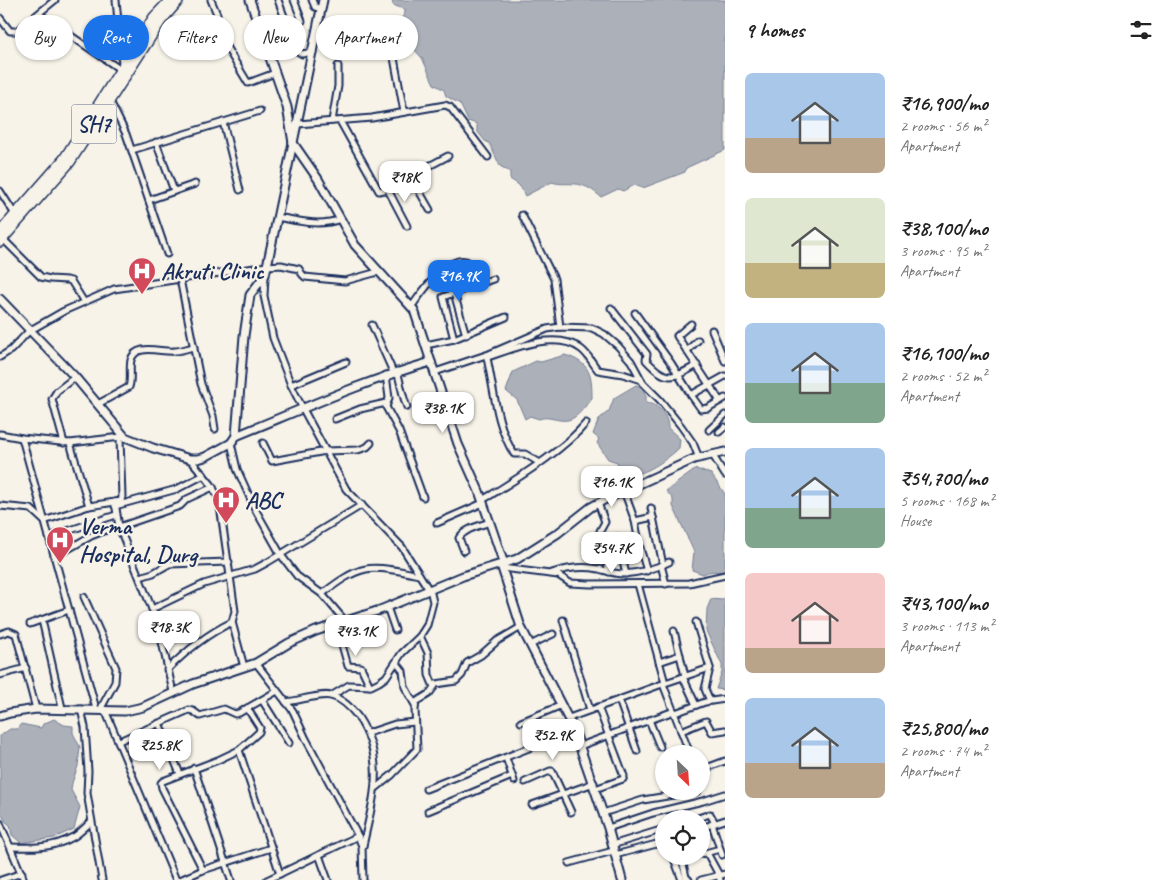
<!DOCTYPE html>
<meta charset="utf-8">
<style>
body{margin:0;font-family:Caveat,sans-serif;background:#f2f2f2;color:#222;height:100vh;display:flex;flex-direction:column;font-size:19px;white-space:nowrap}
*{box-sizing:border-box;margin:0}
p{font-size:16px;color:#767676}
.icon{flex:none;width:28px;height:28px;fill:none;stroke:currentColor;stroke-width:2;stroke-linecap:round;stroke-linejoin:round}
.map{position:relative;flex:1;overflow:hidden}
.sheet{display:flex;flex-direction:column;background:#fff;width:450px}
.sheet>*{flex:none}
.top-card{position:absolute;left:15px;top:15px;width:475px;height:45px;display:flex;gap:10px}
.needle{width:32px;rotate:155deg}
.tools{position:absolute;left:655px;top:745px;display:grid;gap:10px}
.tools a{display:grid;place-items:center;width:55px;height:55px;border-radius:50%;background:#fff;box-shadow:0 1px 4px #0004;font-size:25px}
.price{position:absolute;translate:-50% -42px;padding:0 11px;border-radius:10px;background:#fff;color:#222;font-size:16px;line-height:32px;filter:drop-shadow(0 1px 2px #0008)}
.price::after{content:'';position:absolute;left:50%;top:30px;width:15px;height:11px;margin-left:-8px;background:inherit;clip-path:polygon(0 0,100% 0,50% 100%)}
.price.current{background:#1a73e8;color:#fff}
ul{padding:0;list-style:none}
li{display:flex;align-items:center;gap:15px;height:125px;padding:0 20px}
li span{display:grid;place-items:center;flex:none;width:140px;height:100px;border-radius:8px;color:#555}
li>.icon{margin-inline-start:auto}
span .icon{width:60px;height:60px;fill:#fffc;stroke-width:1}
li b{font-size:21px}
h2{display:flex;justify-content:space-between;align-items:center;height:60px;padding:0 20px;font-size:21px}
.pill{padding:0 18px;border-radius:22px;background:#fff;box-shadow:0 1px 4px #0004;font-size:18px;line-height:45px}
.pill.current{background:#1a73e8;color:#fff}
main{display:flex;flex:1;min-height:0}
.map>svg:first-child{display:block}
.water{fill:#acb0b9;stroke:#727c95}
.lines{fill:none;stroke-linecap:round;stroke-linejoin:round}
.minor-casing{stroke:#1b2f5e;stroke-width:9}
.tertiary-casing{stroke:#1b2f5e;stroke-width:11}
.primary-casing{stroke:#1b2f5e;stroke-width:12}
.minor{stroke:#f7f3e8;stroke-width:5}
.tertiary{stroke:#f7f3e8;stroke-width:7}
.primary{stroke:#f7f3e8;stroke-width:9}
.labels{text-anchor:middle;stroke-width:4.5;stroke-linejoin:round;paint-order:stroke}
.shield{fill:#f7f3e8;stroke:#5d6a87;stroke-width:1}
.shield-label{font-size:22px;font-weight:bold;fill:#1b2f5e}
.poi-label{font-size:24px;font-weight:bold;fill:#1b2f5e;stroke:#f7f3e8;text-anchor:start}
</style>
<main>
<div class="map">
<svg width="725" height="880" viewBox="0 0 725 880">
<rect width="100%" height="100%" fill="#f7f3e8"/>
<filter id="ink" filterUnits="userSpaceOnUse"><feTurbulence type="fractalNoise" baseFrequency=".02" numOctaves="2"/><feDisplacementMap in="SourceGraphic" scale="10" xChannelSelector="R" yChannelSelector="G"/><feConvolveMatrix kernelMatrix="1 2 1 2 8 2 1 2 1" color-interpolation-filters="sRGB"/></filter>
<g filter="url(#ink)">
<g class="water">
<path d="M392,0H725V150L686,168L685,172L643,188L634,185L623,191L618,189L601,197C594,191 586,185 576,184C567,183 561,185 552,182L525,196L519,185L510,179V172L500,166L489,143L485,141L477,131V124L468,121L460,104L446,96L444,90L434,84L422,58L413,48L405,45L397,28L406,10L393,5Z"/>
<path d="M565,355C590,363 592,374 592,398C586,405 578,418 568,420C557,422 549,415 539,419L530,416L525,419L517,400L506,391L513,372L536,361L541,362Z"/>
<path d="M636,385L642,387L646,396V403C658,403 668,415 668,428L680,439L679,448C670,457 646,475 633,474C629,474 625,472 621,470L617,462L608,459L597,443L599,439L593,434L599,419L609,411L614,398Z"/>
<path d="M696,469L711,474L725,494V571C715,573 714,569 703,574L692,570L694,552L673,506V499L666,491Z"/>
<polygon points="725,598 725,690 716,689 722,672 722,665 706,631 707,609 711,599 722,600"/>
<polygon points="54,719 64,725 73,726 73,733 80,747 78,766 72,783 71,790 80,807 74,829 54,838 21,843 12,835 10,825 5,821 0,810 0,736 10,729 17,729 21,724 41,728 43,724"/>
</g>
<g class="lines">
<g class="minor-casing">
<g id="minor">
<polyline points="116,0 122,64"/>
<polyline points="211,0 217,14 215,24 216,30 248,83 275,73"/>
<polyline points="278,0 297,51 302,54 313,52"/>
<polyline points="294,0 302,21"/>
<polyline points="312,0 315,7 322,9"/>
<polyline points="39,14 121,70"/>
<polyline points="0,18 10,31 17,31 55,0"/>
<polyline points="392,47 404,112"/>
<polyline points="109,99 126,134 167,254"/>
<polyline points="332,121 338,86 338,66"/>
<polyline points="340,121 379,191 384,190 448,156"/>
<polyline points="223,122 240,190"/>
<polyline points="298,124 372,118 445,105 450,107 488,157"/>
<polyline points="156,142 174,191"/>
<polyline points="132,150 260,111"/>
<polyline points="410,175 430,210"/>
<polyline points="387,188 407,226"/>
<polyline points="0,191 16,216"/>
<polyline points="149,200 195,184"/>
<polyline points="522,215 554,279 560,327"/>
<path d="M277,217C299,221 319,227 341,219"/>
<polyline points="3,239 41,277 50,279 67,280 71,281 84,302"/>
<polyline points="265,276 264,296 273,338 291,385 303,409 346,489 402,547 429,590"/>
<polyline points="180,279 201,384 213,416 215,429"/>
<polyline points="454,293 466,335"/>
<path d="M412,306C421,293 451,250 470,263C476,266 479,276 481,283"/>
<path d="M611,308L647,354L646,360C666,382 673,379 697,365"/>
<polyline points="635,313 671,363 691,395 725,376"/>
<polyline points="691,324 677,336 720,401"/>
<polyline points="372,325 393,372"/>
<polyline points="712,330 725,361"/>
<polyline points="454,339 443,297 493,279"/>
<polyline points="426,345 454,339 506,317"/>
<polyline points="687,351 698,340"/>
<path d="M488,355L487,358C494,389 496,426 514,454H525L540,463"/>
<polyline points="0,357 11,350 29,331 64,311 114,289 267,266 281,265 299,269 302,274 305,277 345,281 378,272"/>
<path d="M488,357C514,348 557,330 581,349C589,355 592,363 598,370L623,374L641,380"/>
<path d="M397,371C401,384 402,395 407,407"/>
<polyline points="435,372 489,354 547,329 560,327 592,328 604,334 618,346 631,361 643,383 660,400 681,426 693,443 699,458"/>
<polyline points="386,375 389,398 386,407 399,431 423,497"/>
<polyline points="291,385 346,362"/>
<polyline points="691,395 701,409 708,408 725,398"/>
<path d="M98,404L129,387C132,379 129,369 131,360C136,342 162,353 175,351C181,351 188,348 194,347"/>
<polyline points="335,419 360,409 386,403"/>
<polyline points="709,430 725,415"/>
<polyline points="719,432 725,427"/>
<polyline points="0,434 22,438 70,443 121,437"/>
<polyline points="22,438 96,709"/>
<polyline points="120,438 122,497 121,501 115,502 119,527 158,624 173,692"/>
<polyline points="64,443 52,399 57,391 75,377"/>
<polyline points="70,443 89,506"/>
<polyline points="231,443 237,469 255,509 281,555 297,576 322,594 345,621"/>
<polyline points="263,443 272,461 326,451 358,450 367,447 371,443"/>
<polyline points="712,454 725,475"/>
<polyline points="624,491 635,521 640,548 647,571"/>
<path d="M482,500L491,495C521,476 564,450 586,423"/>
<polyline points="598,503 605,522 600,531 609,572"/>
<polyline points="0,506 31,509 44,521 89,506 115,502"/>
<polyline points="115,506 177,489 204,475"/>
<polyline points="651,508 653,518"/>
<polyline points="635,521 653,517 663,565"/>
<polyline points="437,523 483,503"/>
<polyline points="119,527 180,506 187,499 213,487"/>
<polyline points="49,537 116,515"/>
<polyline points="617,537 626,574"/>
<path d="M464,551L459,538C466,528 479,526 490,522"/>
<polyline points="54,557 91,536 119,525"/>
<polyline points="661,565 666,584"/>
<polyline points="502,568 558,575 570,583 590,584 689,583 725,575"/>
<path d="M552,573C567,568 584,566 599,569C607,571 615,574 623,574C639,573 654,569 669,562"/>
<polyline points="140,577 153,573 169,564 229,562"/>
<path d="M322,594C334,585 350,572 366,569C380,566 405,572 419,575"/>
<polyline points="84,597 116,668 115,682 100,710"/>
<polyline points="387,607 395,630"/>
<polyline points="152,609 204,584 255,569 268,562 362,505"/>
<polyline points="42,620 62,708"/>
<polyline points="563,620 590,710"/>
<polyline points="232,622 244,667"/>
<polyline points="696,622 710,668 705,689 710,701"/>
<polyline points="30,624 69,610"/>
<polyline points="336,624 348,666 361,667 370,686"/>
<polyline points="674,631 685,676"/>
<polyline points="0,634 9,631 16,634 36,709"/>
<polyline points="420,636 428,653 429,675 434,687"/>
<polyline points="530,645 553,634"/>
<polyline points="396,662 403,671 405,687 415,705"/>
<polyline points="659,662 680,655"/>
<polyline points="256,663 293,711 306,739 358,836 362,846 363,880"/>
<path d="M167,670C187,650 207,634 232,622L235,611L219,499L211,484L190,459"/>
<polyline points="0,675 26,668"/>
<polyline points="683,677 696,705"/>
<polyline points="665,683 710,668"/>
<polyline points="663,684 690,754"/>
<polyline points="331,696 349,685 371,686 379,682 386,677 402,653 420,636 427,625 433,602 430,589"/>
<polyline points="262,700 289,743"/>
<polyline points="619,700 637,751"/>
<path d="M286,702C298,701 321,693 331,696C343,699 351,708 358,717C387,761 373,799 363,846"/>
<polyline points="81,709 85,727 88,771 87,793 102,880"/>
<polyline points="105,710 176,880"/>
<polyline points="675,713 705,702 725,699"/>
<polyline points="569,718 665,683 638,584"/>
<polyline points="649,720 660,747"/>
<polyline points="521,722 562,705"/>
<polyline points="159,723 180,774"/>
<polyline points="681,731 706,721 712,732 725,730"/>
<polyline points="368,733 395,724 415,722"/>
<polyline points="119,741 189,710 193,711 200,716 224,709 235,714 239,713 277,691"/>
<polyline points="580,746 674,711"/>
<polyline points="239,750 280,874"/>
<polyline points="506,758 514,781"/>
<polyline points="194,768 231,880"/>
<polyline points="701,770 725,761"/>
<polyline points="525,782 550,771 552,771 571,812"/>
<polyline points="376,788 392,775 417,749 415,710 416,702 429,694 436,684 456,681 462,675 467,663 481,655 497,641 521,627"/>
<polyline points="426,789 574,730"/>
<polyline points="595,789 623,779 624,776 598,707"/>
<polyline points="532,805 594,783"/>
<polyline points="428,811 512,776"/>
<polyline points="603,813 643,800 698,791"/>
<polyline points="695,819 710,814 715,823"/>
<polyline points="0,823 24,880"/>
<polyline points="712,824 722,855"/>
<polyline points="608,828 653,813 703,801 725,794"/>
<polyline points="701,828 725,820"/>
<polyline points="612,845 664,829"/>
<path d="M11,847C32,848 54,848 73,837C79,834 85,827 91,822"/>
<polyline points="707,853 719,875 720,880"/>
<polyline points="701,854 720,849"/>
<polyline points="319,855 328,880"/>
<polyline points="615,855 664,842"/>
<polyline points="673,856 682,880"/>
<polyline points="569,863 613,851"/>
<polyline points="203,870 162,788 161,783 163,781 218,760 239,750 259,732 260,728 247,708"/>
<polyline points="1,880 22,873"/>
<polyline points="180,880 203,870 271,848"/>
<polyline points="267,880 358,836"/>
<polyline points="689,880 686,877 682,860 696,856"/>
<polyline points="701,880 725,874"/>
</g>
</g>
<g class="tertiary-casing">
<g id="tertiary">
<polyline points="250,0 287,107 293,143 318,179 355,245 414,310 458,444 479,491 504,564 502,568 521,627 574,730 608,828 622,880"/>
<path d="M0,299L75,377L125,437L153,448L190,459H198L205,457L231,443L236,436C300,410 364,381 431,362"/>
<polyline points="236,436 244,336 250,295 265,275 267,266 323,0"/>
<polyline points="0,716 10,713 36,709 125,711 143,707 193,684 256,663 289,643 316,631 380,610 463,576 517,559 558,533 591,507 606,499 694,459 725,452"/>
</g>
</g>
<g class="primary-casing">
<g id="primary">
<polyline points="0,232 64,159 154,17 170,0"/>
<polyline points="0,242 70,162 161,21 179,0"/>
</g>
</g>
<use href="#minor" class="minor"/>
<use href="#tertiary" class="tertiary"/>
<use href="#primary" class="primary"/>
</g>
</g>
<defs>
<g id="hospital-pin" transform="scale(1.4375)"><path d="M0 17L-7.5 6A9.5 9.5 0 1 1 7.5 6Z" fill="#d1495b" stroke="#f7f3e8"/><path d="M-5-5h3v3.5h4V-5h3V5h-3V1.5h-4V5h-3Z" fill="#fff"/></g>
</defs>
<g fill-rule="evenodd">
<use href="#hospital-pin" x="142" y="271"/>
<use href="#hospital-pin" x="226" y="500"/>
<use href="#hospital-pin" x="60" y="540"/>
</g>
<g class="labels">
<rect class="shield" x="71.5" y="104.5" width="45" height="39" rx="4"/>
<g class="shield-label">
<text x="94" y="132">SH7</text>
</g>
<g class="poi-label">
<text x="161" y="279">Akruti Clinic</text>
<text x="245" y="508">ABC</text>
<text x="79" y="534">Verma<tspan x="79" dy="28">Hospital, Durg</tspan></text>
</g>
</g>
</svg>
<div class="tools">
<a><svg class="needle" viewBox="-14 -14 28 28"><path d="M0-13l5 13h-10z" fill="#e53935"/><path d="M0 13l5-13h-10z" fill="#767676"/></svg></a>
<a><svg class="icon" aria-label="locate" viewBox="0 0 24 24"><circle cx="12" cy="12" r="6"/><path d="M12 2v4M12 18v4M2 12h4M18 12h4"/></svg></a>
</div>
<b class="price" style="left:405px;top:203px">₹18K</b>
<b class="price current" style="left:459px;top:302px">₹16.9K</b>
<b class="price" style="left:443px;top:434px">₹38.1K</b>
<b class="price" style="left:612px;top:508px">₹16.1K</b>
<b class="price" style="left:612px;top:574px">₹54.7K</b>
<b class="price" style="left:169px;top:653px">₹18.3K</b>
<b class="price" style="left:356px;top:657px">₹43.1K</b>
<b class="price" style="left:553px;top:761px">₹52.9K</b>
<b class="price" style="left:160px;top:771px">₹25.8K</b>
<div class="top-card">
<a class="pill">Buy</a>
<a class="pill current">Rent</a>
<a class="pill">Filters</a>
<a class="pill">New</a>
<a class="pill">Apartment</a>
</div>
</div>
<section class="sheet">
<h2>9 homes<svg class="icon" aria-label="filters" viewBox="0 0 24 24"><path d="M4 7h16M4 17h16"/><circle cx="9" cy="7" r="2"/><circle cx="15" cy="17" r="2"/></svg></h2>
<ul>
<li><span style="background:linear-gradient(#a9c7e8 65%,#b9a48a 0)"><svg class="icon" aria-label="home" viewBox="0 0 24 24"><path d="M3 11l9-7 9 7M6 9v11h12V9"/></svg></span><div><b>₹16,900/mo</b><p>2 rooms · 56 m²</p><p>Apartment</p></div></li>
<li><span style="background:linear-gradient(#dfe7d0 65%,#c2b280 0)"><svg class="icon" aria-label="home" viewBox="0 0 24 24"><path d="M3 11l9-7 9 7M6 9v11h12V9"/></svg></span><div><b>₹38,100/mo</b><p>3 rooms · 95 m²</p><p>Apartment</p></div></li>
<li><span style="background:linear-gradient(#a9c7e8 60%,#7fa58c 0)"><svg class="icon" aria-label="home" viewBox="0 0 24 24"><path d="M3 11l9-7 9 7M6 9v11h12V9"/></svg></span><div><b>₹16,100/mo</b><p>2 rooms · 52 m²</p><p>Apartment</p></div></li>
<li><span style="background:linear-gradient(#a9c7e8 60%,#7fa58c 0)"><svg class="icon" aria-label="home" viewBox="0 0 24 24"><path d="M3 11l9-7 9 7M6 9v11h12V9"/></svg></span><div><b>₹54,700/mo</b><p>5 rooms · 168 m²</p><p>House</p></div></li>
<li><span style="background:linear-gradient(#f6c9c9 75%,#b9a48a 0)"><svg class="icon" aria-label="home" viewBox="0 0 24 24"><path d="M3 11l9-7 9 7M6 9v11h12V9"/></svg></span><div><b>₹43,100/mo</b><p>3 rooms · 113 m²</p><p>Apartment</p></div></li>
<li><span style="background:linear-gradient(#a9c7e8 65%,#b9a48a 0)"><svg class="icon" aria-label="home" viewBox="0 0 24 24"><path d="M3 11l9-7 9 7M6 9v11h12V9"/></svg></span><div><b>₹25,800/mo</b><p>2 rooms · 74 m²</p><p>Apartment</p></div></li>
</ul>
</section>
</main>
